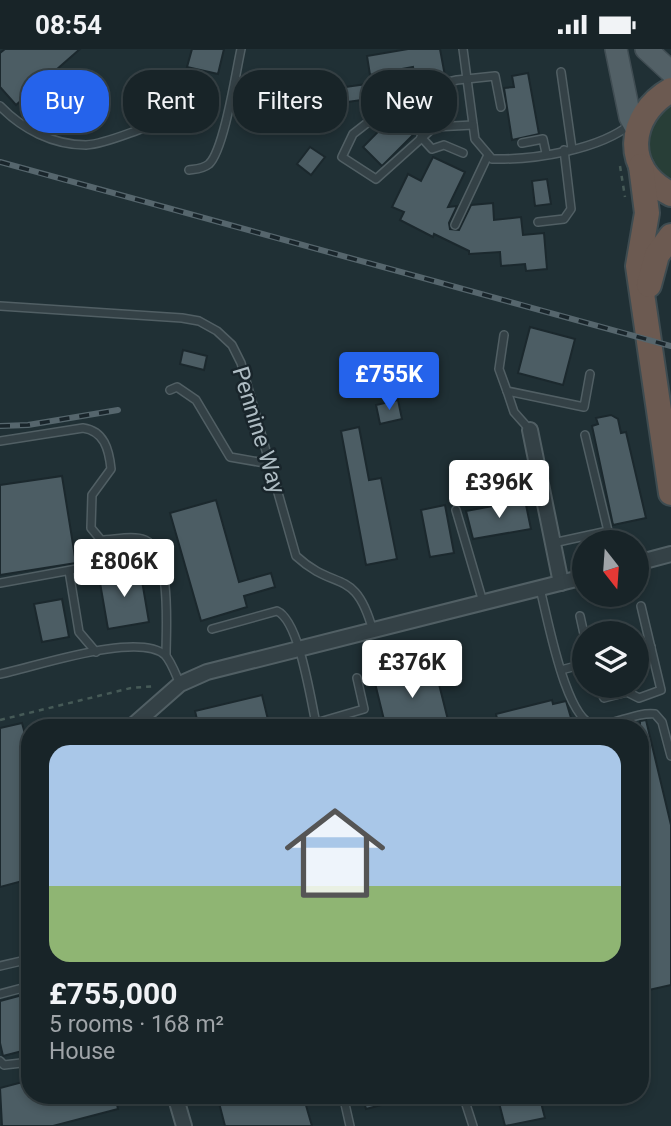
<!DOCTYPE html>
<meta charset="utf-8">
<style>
body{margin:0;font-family:Roboto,sans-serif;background:#212c30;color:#f1f3f6;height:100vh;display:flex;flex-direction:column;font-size:26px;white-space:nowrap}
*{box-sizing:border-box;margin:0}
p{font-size:23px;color:#9fa4a8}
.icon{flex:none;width:38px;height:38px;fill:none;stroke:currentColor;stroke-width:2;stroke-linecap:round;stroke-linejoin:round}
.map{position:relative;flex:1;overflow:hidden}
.drawer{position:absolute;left:21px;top:670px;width:628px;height:385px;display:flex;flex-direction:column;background:#182428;border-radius:28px;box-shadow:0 4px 10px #0003,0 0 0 2px #364145}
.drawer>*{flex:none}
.banner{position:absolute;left:21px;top:21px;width:630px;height:63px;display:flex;gap:14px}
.needle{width:46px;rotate:163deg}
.controls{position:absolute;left:572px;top:481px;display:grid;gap:14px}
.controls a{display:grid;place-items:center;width:77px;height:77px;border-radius:50%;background:#182428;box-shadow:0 4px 10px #0003,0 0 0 2px #364145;font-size:35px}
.price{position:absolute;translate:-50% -60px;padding:0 16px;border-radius:7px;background:#fff;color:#222;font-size:23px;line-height:46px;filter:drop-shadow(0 2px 4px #0008)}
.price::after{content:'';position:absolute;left:50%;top:42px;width:21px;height:16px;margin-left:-10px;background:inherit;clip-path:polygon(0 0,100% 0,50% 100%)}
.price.selected{background:#2563eb;color:#fff}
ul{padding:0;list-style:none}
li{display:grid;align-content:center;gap:14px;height:371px;padding:0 28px}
li span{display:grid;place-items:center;height:217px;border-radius:21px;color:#555}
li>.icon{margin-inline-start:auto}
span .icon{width:126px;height:126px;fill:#fffc;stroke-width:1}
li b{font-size:30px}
.pill{padding:0 24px;border-radius:28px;background:#182428;box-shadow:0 4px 10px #0003,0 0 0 2px #364145;font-size:24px;line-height:63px}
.pill.selected{background:#2563eb;color:#fff}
.status{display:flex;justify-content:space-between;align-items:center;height:49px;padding:0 35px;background:#182428;direction:ltr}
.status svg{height:19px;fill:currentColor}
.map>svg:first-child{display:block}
.green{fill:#283e37}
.building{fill:#4c5d64;stroke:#1b282d;stroke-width:2}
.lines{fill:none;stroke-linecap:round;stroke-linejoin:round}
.lane-casing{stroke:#515f64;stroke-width:10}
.street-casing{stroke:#515f64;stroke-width:18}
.primary-casing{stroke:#404d53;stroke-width:24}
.highway-casing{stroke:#3e4c51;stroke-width:28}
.path{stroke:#465a57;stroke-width:2.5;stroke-dasharray:5 5;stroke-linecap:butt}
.lane{stroke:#344146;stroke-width:7}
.street{stroke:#344146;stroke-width:14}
.primary{stroke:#526066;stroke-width:21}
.highway{stroke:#6c5a51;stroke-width:24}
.rail-casing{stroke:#56666d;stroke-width:6}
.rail{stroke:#19252b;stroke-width:3.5;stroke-dasharray:10;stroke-linecap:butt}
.labels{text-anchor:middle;stroke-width:5;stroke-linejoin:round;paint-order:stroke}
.street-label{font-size:23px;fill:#aebcc3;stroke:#19252b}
</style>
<div class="status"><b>08:54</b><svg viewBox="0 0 49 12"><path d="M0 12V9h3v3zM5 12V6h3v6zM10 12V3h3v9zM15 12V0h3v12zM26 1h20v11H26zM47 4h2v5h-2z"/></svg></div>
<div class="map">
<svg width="671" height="1077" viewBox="0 0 671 1077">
<rect width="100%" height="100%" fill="#203035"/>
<path class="green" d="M671,51V131C652,121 640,92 652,72C657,65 665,58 671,51Z"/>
<g class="building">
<polygon points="5,0 80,0 16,56 0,38 0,4"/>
<polygon points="192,0 224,0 218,25 187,18"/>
<polygon points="408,0 440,0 445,27 416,34 413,18 370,26 367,7"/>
<polygon points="528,24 539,85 512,91 504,39 514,38 512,27"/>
<polygon points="367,35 369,50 340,54 338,39"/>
<polygon points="438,42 441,58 420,62 407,74 416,83 382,117 363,98 413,47"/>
<polygon points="310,98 325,108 311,126 297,115"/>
<polygon points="433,108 465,123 448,158 457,157 449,174 450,180 459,181 471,156 493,154 494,171 521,168 523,186 544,184 547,220 526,222 525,215 501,217 500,203 469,205 469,202 434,185 433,188 400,171 404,163 392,158 408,125 421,132"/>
<polygon points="547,130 551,155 535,157 532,132"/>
<polygon points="530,278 575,290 563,336 518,324"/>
<polygon points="183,301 207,307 204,321 180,315"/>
<polygon points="398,351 402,370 380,375 376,356"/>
<polygon points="611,366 618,370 621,384 626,383 646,469 613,476 592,377 598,375 596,369"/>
<polygon points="359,378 369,431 381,429 397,510 366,516 341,382"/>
<polygon points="62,427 76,514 0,526 0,436"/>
<polygon points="216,451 239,533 271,524 275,538 244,547 247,558 201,572 170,464"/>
<polygon points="525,451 531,480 473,490 466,462"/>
<polygon points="445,456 454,504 430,508 421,461"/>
<polygon points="140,520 149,573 108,580 99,528"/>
<polygon points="62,550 69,588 42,593 34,555"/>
<polygon points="434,615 450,679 386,679 374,630"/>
<polygon points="262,646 270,679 199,679 195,662"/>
<polygon points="552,651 553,655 566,652 574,679 499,679 496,665"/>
<polygon points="646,671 671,776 671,936 640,943 640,672"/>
<polygon points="22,674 30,703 30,721 23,722 30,749 30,830 0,838 0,679"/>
<polygon points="30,944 30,1000 3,1007 0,994 0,952"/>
<polygon points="30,1031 30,1046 115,1046 118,1060 53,1077 2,1077 0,1039"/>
<polygon points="217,1046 303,1046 312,1077 225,1077"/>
<polygon points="362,1046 403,1046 404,1050 366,1060"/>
<polygon points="497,1046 539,1046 545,1069 505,1077"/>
</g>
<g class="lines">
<g class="lane-casing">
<g id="lane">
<path d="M463,0L475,90L492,110C534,111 600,101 632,74"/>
<polyline points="561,23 572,100"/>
<path d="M0,57C22,80 53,96 86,96C104,95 126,85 144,79"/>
<polyline points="473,76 434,78 376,130 342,108 353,85 408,42 457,31 495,27 501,58"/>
<polyline points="421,88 432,100 444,96 463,104"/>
<polyline points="522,94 543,90 546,104"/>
<path d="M189,121C196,120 203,120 209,115C224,101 236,23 241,0"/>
<polyline points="538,173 564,170 571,160 564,101"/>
<polyline points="455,176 488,106"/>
<path d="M0,257L182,269L199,272L217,282L232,296L241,314L296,507C336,544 355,517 373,582"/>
<polyline points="504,286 499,320 507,342 584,358 590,325"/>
<polyline points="170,341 177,338 196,351 230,408 270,415"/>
<polyline points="507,342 514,363 530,381"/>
<path d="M0,392L83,379C104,382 109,400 111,420L92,446L91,479L101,491C114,491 133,486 145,491C172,503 166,581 166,606"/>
<polyline points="456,461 483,553"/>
<polyline points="553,494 608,482 585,386"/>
<polyline points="69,522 79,583 96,603"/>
<polyline points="0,534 82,519 93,512 107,491"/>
<path d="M540,540C547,565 566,676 596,676C616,676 635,663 655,665L662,673L671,707"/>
<polyline points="580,567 584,585"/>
<path d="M212,580L277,562C300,572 311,654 317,679"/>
<polyline points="637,601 651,598"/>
<polyline points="561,621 584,615"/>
<path d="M0,625C35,618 138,582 165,606C171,612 176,626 180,635"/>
<polyline points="598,637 604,649 627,643 639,649 661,641 641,557"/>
<polyline points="316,674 364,660 357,629"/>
<polyline points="0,917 30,910"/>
<polyline points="0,945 30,937"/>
<polyline points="0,1012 4,1016 30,1013"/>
<polyline points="343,1046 350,1077"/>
<polyline points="463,1046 473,1077"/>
</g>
</g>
<g class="street-casing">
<g id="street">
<polyline points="530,381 561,534"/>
<polyline points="637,514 671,505"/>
<polyline points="130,679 180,635 207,623 584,528"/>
<polyline points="175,1046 184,1077"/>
</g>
</g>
<g class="primary-casing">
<g id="primary">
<polyline points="616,0 630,68 637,81"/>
<polyline points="646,0 671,23"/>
</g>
</g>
<g class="highway-casing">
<g id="highway">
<path d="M671,41C627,66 622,122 671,145"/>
<polyline points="641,117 647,164 638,217 671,444"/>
<polyline points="649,236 657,206 671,187"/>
</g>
</g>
<g class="path">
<polyline points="620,117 625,148"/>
<polyline points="0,671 131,639 156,637"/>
</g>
<use href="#lane" class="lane"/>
<use href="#street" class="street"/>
<use href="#primary" class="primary"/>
<use href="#highway" class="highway"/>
<g class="rail-casing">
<g id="rail">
<polyline points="0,113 671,297"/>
<polyline points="0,377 28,376 118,361"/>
</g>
</g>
<use href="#rail" class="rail"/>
</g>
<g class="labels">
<g class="street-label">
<text transform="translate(259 381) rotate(73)" y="8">Pennine Way</text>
</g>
</g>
</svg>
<div class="controls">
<a><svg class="needle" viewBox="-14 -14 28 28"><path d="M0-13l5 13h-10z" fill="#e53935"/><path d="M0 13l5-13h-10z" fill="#9fa4a8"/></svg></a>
<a><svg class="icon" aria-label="layers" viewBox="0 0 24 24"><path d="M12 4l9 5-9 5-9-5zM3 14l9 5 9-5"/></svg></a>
</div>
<b class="price selected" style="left:389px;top:363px">£755K</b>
<b class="price" style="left:499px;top:471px">£396K</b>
<b class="price" style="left:124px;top:550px">£806K</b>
<b class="price" style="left:412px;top:651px">£376K</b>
<div class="banner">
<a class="pill selected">Buy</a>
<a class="pill">Rent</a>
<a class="pill">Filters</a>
<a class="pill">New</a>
</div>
<section class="drawer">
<ul>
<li><span style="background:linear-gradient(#a9c7e8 65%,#8fb573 0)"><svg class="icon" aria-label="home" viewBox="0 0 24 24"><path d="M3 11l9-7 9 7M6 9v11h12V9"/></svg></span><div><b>£755,000</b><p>5 rooms · 168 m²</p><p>House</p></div></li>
</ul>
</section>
</div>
